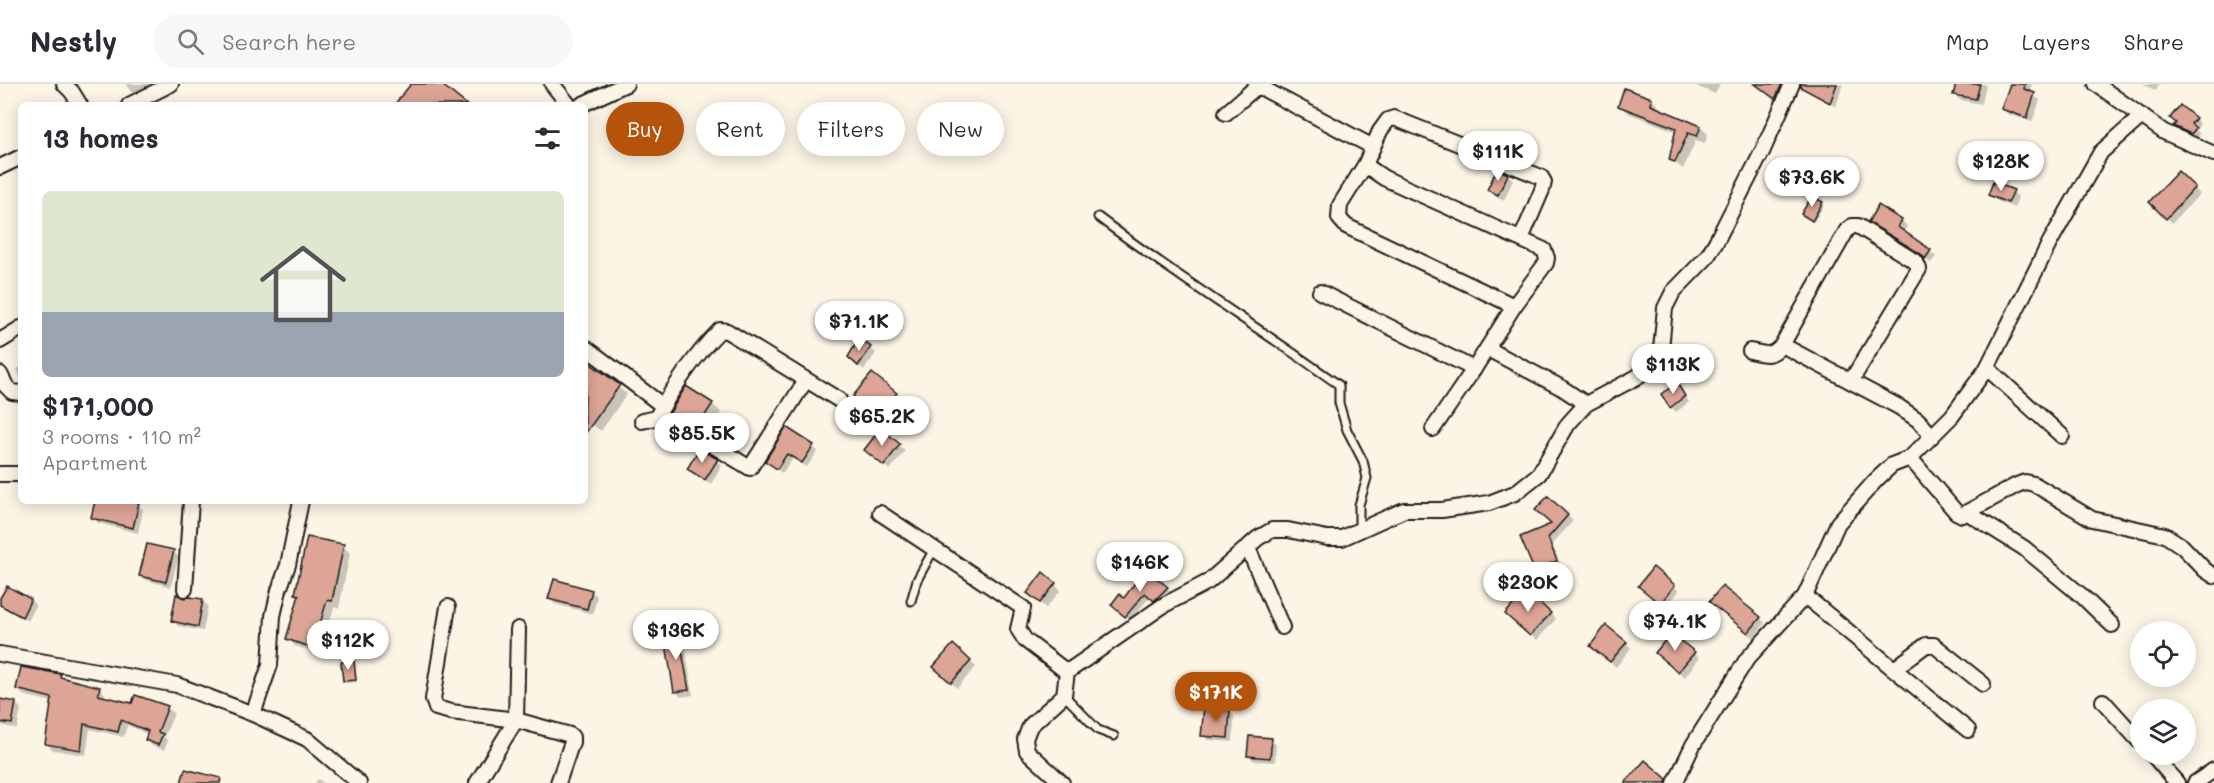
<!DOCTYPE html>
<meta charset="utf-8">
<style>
body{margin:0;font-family:Mali,sans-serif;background:#f7f7f7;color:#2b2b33;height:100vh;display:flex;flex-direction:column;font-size:22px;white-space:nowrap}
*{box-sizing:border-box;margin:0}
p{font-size:20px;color:#7c7c81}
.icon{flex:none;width:33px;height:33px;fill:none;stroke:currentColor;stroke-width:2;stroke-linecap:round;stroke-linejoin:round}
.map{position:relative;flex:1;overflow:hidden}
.details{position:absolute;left:18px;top:18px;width:570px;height:402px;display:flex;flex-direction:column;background:#fff;border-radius:9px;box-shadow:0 3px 15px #0003}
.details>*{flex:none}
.hud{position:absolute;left:606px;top:18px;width:570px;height:54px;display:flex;gap:12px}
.tools{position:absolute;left:2130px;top:537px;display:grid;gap:12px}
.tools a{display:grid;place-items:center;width:66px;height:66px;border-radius:50%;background:#fff;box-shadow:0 3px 15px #0003;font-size:30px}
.price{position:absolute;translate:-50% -51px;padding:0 14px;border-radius:21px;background:#fff;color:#222;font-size:20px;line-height:39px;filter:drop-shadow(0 2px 3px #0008)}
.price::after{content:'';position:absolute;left:50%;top:36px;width:18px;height:14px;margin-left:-9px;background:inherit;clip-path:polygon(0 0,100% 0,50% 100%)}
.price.current{background:#b45309;color:#fff}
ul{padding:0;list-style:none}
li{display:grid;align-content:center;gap:12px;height:318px;padding:0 24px}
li+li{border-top:2px solid #e1e1e2}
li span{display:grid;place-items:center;height:186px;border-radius:9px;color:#555}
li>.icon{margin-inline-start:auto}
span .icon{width:108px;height:108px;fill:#fffc;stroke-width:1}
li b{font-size:26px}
h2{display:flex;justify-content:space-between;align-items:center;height:72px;padding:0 24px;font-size:26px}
.tag{padding:0 21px;border-radius:27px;background:#fff;box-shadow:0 3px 15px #0003;font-size:21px;line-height:54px}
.tag.current{background:#b45309;color:#fff}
header{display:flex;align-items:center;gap:36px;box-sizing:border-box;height:84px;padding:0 30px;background:#fff;border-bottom:2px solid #e1e1e2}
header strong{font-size:28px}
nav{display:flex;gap:33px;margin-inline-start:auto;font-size:21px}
.search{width:420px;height:54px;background:#f7f7f7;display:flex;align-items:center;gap:15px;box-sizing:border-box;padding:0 21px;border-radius:33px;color:#7c7c81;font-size:22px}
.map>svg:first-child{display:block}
.shadow{fill:#0003}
.building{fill:#dda596;stroke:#1c1c1c;stroke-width:1.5}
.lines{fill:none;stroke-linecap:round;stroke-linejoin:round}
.service-casing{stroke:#1c1c1c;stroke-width:11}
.minor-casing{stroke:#1c1c1c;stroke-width:18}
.service{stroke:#fcf5e5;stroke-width:7}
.minor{stroke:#fcf5e5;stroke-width:14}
</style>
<header>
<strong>Nestly</strong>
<div class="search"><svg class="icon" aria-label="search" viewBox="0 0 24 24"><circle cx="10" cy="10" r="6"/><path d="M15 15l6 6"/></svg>Search here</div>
<nav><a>Map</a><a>Layers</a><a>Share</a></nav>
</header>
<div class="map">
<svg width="2214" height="699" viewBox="0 0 2214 699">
<rect width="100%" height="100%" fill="#fcf5e5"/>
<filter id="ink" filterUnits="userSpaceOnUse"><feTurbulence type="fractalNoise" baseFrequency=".0167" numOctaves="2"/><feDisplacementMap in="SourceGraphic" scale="12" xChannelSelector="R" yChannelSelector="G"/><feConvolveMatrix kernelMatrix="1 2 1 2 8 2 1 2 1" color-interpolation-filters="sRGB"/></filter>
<g filter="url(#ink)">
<g class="shadow">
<polygon points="126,0 153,0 155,4 136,13"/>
<polygon points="1692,0 1720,0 1715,10"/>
<polygon points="1760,0 1791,0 1781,19 1765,7"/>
<polygon points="1802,0 1843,0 1836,23 1808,8"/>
<polygon points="1958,0 1984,0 1986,2 1981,20 1960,16 1955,11"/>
<polygon points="2005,0 2032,0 2029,9 2040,16 2032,38 2008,30 2003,25 2011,2"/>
<polygon points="2143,0 2159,0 2156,7"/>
<polygon points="1652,15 1659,23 1659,26 1700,43 1708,50 1705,59 1696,56 1683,85 1670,75 1677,48 1628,29 1620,22"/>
<polygon points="2195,35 2200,40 2196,46 2200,50 2197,54 2180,47 2175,42"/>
<polygon points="2178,89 2200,110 2172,139 2151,118"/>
<polygon points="1508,91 1513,96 1504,116 1494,111 1489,106"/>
<polygon points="2013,108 2018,113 2014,124 1995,116 1990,111"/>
<polygon points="1822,119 1824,121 1814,138 1805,132"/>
<polygon points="1878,123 1902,137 1907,142 1903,149 1936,172 1931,179 1870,137"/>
<polygon points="870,264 876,269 864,286 855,278"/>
<polygon points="585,278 627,310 601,347 585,335"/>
<polygon points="21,283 21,296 17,285"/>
<polygon points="1676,301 1689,318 1676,328 1671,323"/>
<polygon points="687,304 712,320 721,328 706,352 679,338 670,330"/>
<polygon points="896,310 901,315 884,337 860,317"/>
<polygon points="787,345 818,367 807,383 793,374 782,389 767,377"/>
<polygon points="881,347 905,367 890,386 871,371"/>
<polygon points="717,376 722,381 711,400 689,385"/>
<polygon points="1548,414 1573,437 1552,460 1561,482 1540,491 1535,485 1553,441"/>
<polygon points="97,417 123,417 138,421 143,426 138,449 98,439 93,433"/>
<polygon points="343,462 350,469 339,524 334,523 320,570 295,562 288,555 300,513 297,509"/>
<polygon points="173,467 178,473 171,503 146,496 141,491"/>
<polygon points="1145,488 1171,508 1159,520 1150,513 1130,536 1117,525"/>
<polygon points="1043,491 1061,506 1046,524 1034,514"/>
<polygon points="1674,502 1679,507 1666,524 1645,508"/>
<polygon points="7,504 31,516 36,522 28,537 0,520"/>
<polygon points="591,507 597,512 593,530 555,520 550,515"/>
<polygon points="1526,508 1556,535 1537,556 1512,535"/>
<polygon points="184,515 202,517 208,522 203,547 178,542 172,537"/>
<polygon points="1717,523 1760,534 1765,539 1754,554"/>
<polygon points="678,547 683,552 693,611 681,613 676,608"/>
<polygon points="1626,559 1631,564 1616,583 1597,567"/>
<polygon points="953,562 976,583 957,604 935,583"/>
<polygon points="1694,569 1699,574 1685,593 1662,574"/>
<polygon points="353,578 355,580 357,598 347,599 345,597"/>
<polygon points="60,591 65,596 99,604 105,610 104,614 133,620 167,624 174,630 164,653 168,657 164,666 152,662 146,656 148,650 127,641 124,653 90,645 86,671 53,666 47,660 53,618 23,611 17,605"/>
<polygon points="0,616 16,619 21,625 17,645 0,641"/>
<polygon points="1229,627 1234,632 1233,658 1208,656 1203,651"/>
<polygon points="1271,656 1276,661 1275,678 1254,677 1249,671"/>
<polygon points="318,695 324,699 315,699"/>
</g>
<g class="building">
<polygon points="411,0 441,0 467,21 394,21"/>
<polygon points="1755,0 1782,0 1775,15"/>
<polygon points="1801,0 1837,0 1830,19 1800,3"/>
<polygon points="1956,0 1980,0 1976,15 1953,11"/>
<polygon points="2010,0 2025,0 2024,5 2035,9 2027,34 2001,25"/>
<polygon points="1624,4 1652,14 1651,21 1701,42 1697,52 1688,49 1675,78 1669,76 1676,44 1618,22"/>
<polygon points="2180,21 2196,34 2191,40 2196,44 2191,50 2173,42 2176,39 2170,34"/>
<polygon points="1497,85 1508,90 1498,111 1487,106"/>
<polygon points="2178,87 2195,103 2166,135 2149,118"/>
<polygon points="1993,98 2014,106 2008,119 1988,111"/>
<polygon points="1812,112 1823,118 1812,137 1801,130"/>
<polygon points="1878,121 1902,136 1898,143 1931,166 1925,175 1921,170 1868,138"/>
<polygon points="859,254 871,263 858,282 848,273"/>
<polygon points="585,276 620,301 585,350"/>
<polygon points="872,289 897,309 878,333 853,312"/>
<polygon points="1677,299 1685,312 1670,324 1661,310"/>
<polygon points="686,302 713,319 697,344 669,330"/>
<polygon points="786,343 814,361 802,379 787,370 777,385 765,377"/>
<polygon points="881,344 900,360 884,382 864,366"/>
<polygon points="699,365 718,375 705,396 687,385"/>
<polygon points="1548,412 1568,431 1548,454 1557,477 1534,486 1520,453 1551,440 1535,426"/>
<polygon points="95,417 130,417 139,419 133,444 91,434"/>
<polygon points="307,453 344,460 332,517 327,516 313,564 286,555 299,511 295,510"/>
<polygon points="147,460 174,466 166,498 139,492"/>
<polygon points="1653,483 1675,501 1660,520 1638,502"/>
<polygon points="1145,485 1168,503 1154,517 1145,509 1125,533 1111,521 1119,510 1124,514"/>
<polygon points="1043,488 1056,499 1040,519 1027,509"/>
<polygon points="554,495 592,506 587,525 548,515"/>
<polygon points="7,502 31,515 22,533 0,521 0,514"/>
<polygon points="1722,502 1761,533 1748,549 1709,518"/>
<polygon points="1526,506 1551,529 1530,552 1505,530"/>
<polygon points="176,510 184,514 190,513 203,515 198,543 171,537"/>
<polygon points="1606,541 1627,558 1610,578 1590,562"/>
<polygon points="678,545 689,606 674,608 664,548"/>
<polygon points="1671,549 1695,568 1678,588 1655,569"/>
<polygon points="953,560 971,577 951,599 933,583"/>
<polygon points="354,577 356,596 343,597 341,578"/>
<polygon points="21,583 61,590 60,593 100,603 98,611 132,619 135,611 168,622 158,648 163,650 158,661 145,656 148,647 121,636 118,648 84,640 81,666 45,660 52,614 16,605"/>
<polygon points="0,615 16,618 12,640 0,638"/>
<polygon points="1204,623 1230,626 1228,654 1201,652"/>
<polygon points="1249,652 1272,654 1270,674 1247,672"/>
<polygon points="1645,676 1667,695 1666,699 1625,699"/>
<polygon points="185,685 221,694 220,699 181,699"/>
</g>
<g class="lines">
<g class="service-casing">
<g id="service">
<path d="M1098,133C1176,192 1259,244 1339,301V319L1347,346L1363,377L1367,394L1359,421V446"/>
<polyline points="911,517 917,496 934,465"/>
<polyline points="1064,611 1098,646 1114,652"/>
</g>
</g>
<g class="minor-casing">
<g id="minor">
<polyline points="64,0 72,8 80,21"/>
<polyline points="552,0 569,21"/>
<polyline points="2096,0 2164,48 2214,70"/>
<polyline points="129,21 171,0"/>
<polyline points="581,21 626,0"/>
<polyline points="1226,29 1255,4 1262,4 1373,63"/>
<polyline points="0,83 21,73"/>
<polyline points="1320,208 1474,285 1514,222 1546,179 1547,174 1544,166 1384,94 1365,81"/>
<polyline points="1514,222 1346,142 1339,134 1340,121 1365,81 1380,47 1388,36 1394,34 1541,93 1544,98 1542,106 1521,155"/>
<polyline points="0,257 21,244"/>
<polyline points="1782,261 1899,323 1918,336 1932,352"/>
<polyline points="585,263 663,322"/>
<polyline points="1488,265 1562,304 1586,320"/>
<path d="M1750,267C1765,270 1770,274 1782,261L1847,146L1852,142H1858L1916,178L1919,185L1851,297"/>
<polyline points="1987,284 2062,352"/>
<polyline points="0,290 6,302 12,308 21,309"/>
<polyline points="656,334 717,364 750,384 806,296"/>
<path d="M642,337L656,334C672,305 696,270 720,246L727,247L839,316"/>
<polyline points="1433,345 1474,285"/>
<polyline points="1910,374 1956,428 1962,431 2017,401 2025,398 2034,400 2092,435 2165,451 2182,462 2205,486 2214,492"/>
<polyline points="0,390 21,390"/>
<polyline points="880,429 1023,524 1018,545 1025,556 1067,588"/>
<polyline points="1968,429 2024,464 2082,512 2112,541"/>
<polyline points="1248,464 1282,543"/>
<polyline points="185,505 191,417"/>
<polyline points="1805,512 1968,646"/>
<polyline points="448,523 433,615 436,624 451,628 516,636 570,651 572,653 572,658 558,699"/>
<polyline points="0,570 177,601 253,630 307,655 359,699"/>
<polyline points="1894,585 1926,561 1934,561 1983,600"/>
<polyline points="2103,617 2140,658"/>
<polyline points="253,630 270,581 273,532 279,506 288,481 301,417"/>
<polyline points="2152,670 2177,699"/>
<polyline points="477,699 516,636 518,545"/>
<polyline points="1062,699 1027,667 1025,655 1030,642 1064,611 1067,588 1164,521 1208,498 1258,454 1272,446 1288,446 1327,454 1342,454 1404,426 1442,426 1489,419 1515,409 1539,390 1568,340 1586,320 1637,293 1658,276 1661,265 1665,224 1673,208 1707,173 1716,158 1763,66 1792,0"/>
<polyline points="1675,699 1693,661 1747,575 1805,512 1838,439 1876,396 1892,381 1910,374 1952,332 1987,284 2050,158 2101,68 2142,32"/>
<polyline points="2195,699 2214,686"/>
</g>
</g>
<use href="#service" class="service"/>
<use href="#minor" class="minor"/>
</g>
</g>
</svg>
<div class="tools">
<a><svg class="icon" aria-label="locate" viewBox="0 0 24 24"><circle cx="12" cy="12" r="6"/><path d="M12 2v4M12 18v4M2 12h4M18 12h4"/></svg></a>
<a><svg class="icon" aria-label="layers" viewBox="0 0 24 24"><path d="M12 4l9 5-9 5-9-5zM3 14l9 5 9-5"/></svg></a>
</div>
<b class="price" style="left:1498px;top:98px">$111K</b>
<b class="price" style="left:2001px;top:108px">$128K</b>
<b class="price" style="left:1812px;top:124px">$73.6K</b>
<b class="price" style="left:859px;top:268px">$71.1K</b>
<b class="price" style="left:1673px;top:311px">$113K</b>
<b class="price" style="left:882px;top:363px">$65.2K</b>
<b class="price" style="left:702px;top:380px">$85.5K</b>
<b class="price" style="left:1140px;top:509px">$146K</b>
<b class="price" style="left:1528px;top:529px">$230K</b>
<b class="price" style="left:1675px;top:568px">$74.1K</b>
<b class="price" style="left:676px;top:577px">$136K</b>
<b class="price" style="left:348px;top:587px">$112K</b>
<b class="price current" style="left:1216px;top:639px">$171K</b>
<div class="hud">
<a class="tag current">Buy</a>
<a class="tag">Rent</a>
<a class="tag">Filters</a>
<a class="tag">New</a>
</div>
<section class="details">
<h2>13 homes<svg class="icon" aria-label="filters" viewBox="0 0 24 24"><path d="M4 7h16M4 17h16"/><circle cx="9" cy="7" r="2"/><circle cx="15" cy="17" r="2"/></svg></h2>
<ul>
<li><span style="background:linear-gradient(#dfe7d0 65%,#9aa5b1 0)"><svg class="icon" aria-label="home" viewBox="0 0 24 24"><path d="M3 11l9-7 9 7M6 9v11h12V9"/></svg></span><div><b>$171,000</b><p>3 rooms · 110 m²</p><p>Apartment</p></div></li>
</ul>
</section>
</div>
